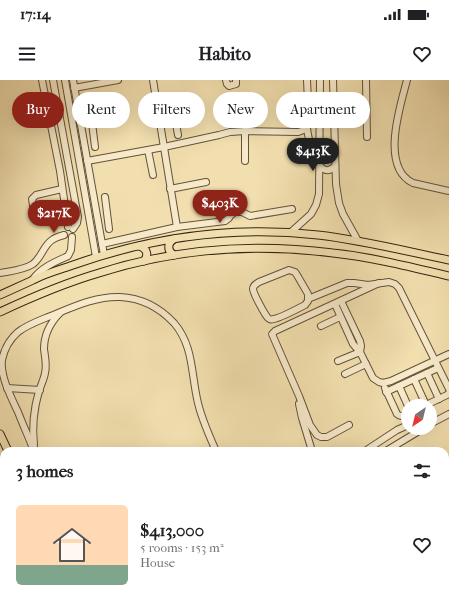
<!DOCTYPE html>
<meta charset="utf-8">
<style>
body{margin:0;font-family:"IM FELL French Canon",serif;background:#f2f2f2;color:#202124;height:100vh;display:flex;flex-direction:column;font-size:15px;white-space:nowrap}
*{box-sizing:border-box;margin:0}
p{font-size:13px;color:#757577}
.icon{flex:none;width:22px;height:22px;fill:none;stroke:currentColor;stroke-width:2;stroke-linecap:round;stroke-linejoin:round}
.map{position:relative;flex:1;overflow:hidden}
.side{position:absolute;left:0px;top:367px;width:449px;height:156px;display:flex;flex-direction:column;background:#fff;border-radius:12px 12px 0 0;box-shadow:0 4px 16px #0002}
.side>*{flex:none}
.banner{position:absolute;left:12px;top:12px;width:425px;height:36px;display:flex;gap:8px}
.needle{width:26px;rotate:215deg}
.buttons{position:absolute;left:401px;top:319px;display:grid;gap:8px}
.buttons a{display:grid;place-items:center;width:36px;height:36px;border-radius:50%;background:#fff;box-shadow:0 4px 16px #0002;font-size:20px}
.price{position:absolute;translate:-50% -34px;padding:0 9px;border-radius:14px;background:#8f2418;color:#fff;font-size:13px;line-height:26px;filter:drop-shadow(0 1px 2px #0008)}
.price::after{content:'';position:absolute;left:50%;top:24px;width:12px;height:9px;margin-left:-6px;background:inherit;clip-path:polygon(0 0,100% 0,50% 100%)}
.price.selected{background:#222;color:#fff}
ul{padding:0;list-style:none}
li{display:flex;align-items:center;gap:12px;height:100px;padding:0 16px}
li+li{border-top:1px solid #e0e0e0}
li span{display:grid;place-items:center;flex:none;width:112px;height:80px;border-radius:6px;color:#555}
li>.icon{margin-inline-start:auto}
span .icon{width:48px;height:48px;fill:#fffc;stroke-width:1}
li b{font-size:17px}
h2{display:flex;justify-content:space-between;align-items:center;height:48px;padding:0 16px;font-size:17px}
.tag{padding:0 14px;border-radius:18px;background:#fff;box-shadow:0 4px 16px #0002;font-size:14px;line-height:36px}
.tag.selected{background:#8f2418;color:#fff}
.status{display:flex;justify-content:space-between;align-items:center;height:28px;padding:0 20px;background:#fff;direction:ltr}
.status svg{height:11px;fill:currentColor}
header{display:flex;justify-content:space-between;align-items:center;height:52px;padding:0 16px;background:#fff;font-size:18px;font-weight:700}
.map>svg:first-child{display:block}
.green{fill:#bfc188;stroke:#7a724d}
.water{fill:#a0bab6;stroke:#757e74}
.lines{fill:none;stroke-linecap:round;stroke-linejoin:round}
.minor-casing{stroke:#645339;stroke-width:8}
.major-casing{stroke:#342412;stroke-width:9}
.minor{stroke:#f7eacb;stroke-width:6}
.major{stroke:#f2dfaf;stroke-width:7}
.rail-casing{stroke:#342412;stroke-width:3}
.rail{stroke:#f7eacb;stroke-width:1.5;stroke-dasharray:4.5;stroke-linecap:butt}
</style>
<div class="status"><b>17:14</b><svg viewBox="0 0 49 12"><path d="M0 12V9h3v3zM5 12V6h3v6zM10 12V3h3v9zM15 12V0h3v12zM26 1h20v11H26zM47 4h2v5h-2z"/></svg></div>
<header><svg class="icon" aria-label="menu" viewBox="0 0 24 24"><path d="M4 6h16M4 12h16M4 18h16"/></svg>Habito<svg class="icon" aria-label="heart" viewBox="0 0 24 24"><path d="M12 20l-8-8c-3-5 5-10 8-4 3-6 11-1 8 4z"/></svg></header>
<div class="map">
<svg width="449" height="523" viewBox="0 0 449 523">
<rect width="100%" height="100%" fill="#f2dfaf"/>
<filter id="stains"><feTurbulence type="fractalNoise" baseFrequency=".005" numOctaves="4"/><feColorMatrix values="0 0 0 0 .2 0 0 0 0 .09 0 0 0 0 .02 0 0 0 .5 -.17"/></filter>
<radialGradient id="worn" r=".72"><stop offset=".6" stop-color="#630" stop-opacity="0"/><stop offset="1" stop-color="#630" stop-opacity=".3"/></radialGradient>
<polygon class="green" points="449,408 449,523 394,523 388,519 445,519 445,413"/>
<polygon class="water" points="407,519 432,519 429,523 409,523 406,521"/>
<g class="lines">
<g class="minor-casing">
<g id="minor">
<polyline points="42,0 60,91 68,147"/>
<polyline points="53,0 78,137 77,143 73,149"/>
<polyline points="65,0 96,177"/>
<polyline points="73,0 104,175"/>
<polyline points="153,0 177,147"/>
<polyline points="226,0 227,4 229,6 236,4 236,0"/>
<polyline points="333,0 336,104 339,123 343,134 358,161"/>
<polyline points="366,0 367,57"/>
<path d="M407,0C400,27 380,87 413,103L449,111"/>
<polyline points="74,8 118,0"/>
<polyline points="157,29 170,26 173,27 178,55"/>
<polyline points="80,43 89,41 92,43 95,67"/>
<path d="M307,48C308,59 318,104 335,86"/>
<polyline points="245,51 245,81"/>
<polyline points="148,70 153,95"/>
<path d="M87,81L164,67L219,55L230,52L245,51L298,52C303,51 307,49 309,44L307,0"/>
<polyline points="170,109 206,102"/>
<polyline points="105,117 109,149"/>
<polyline points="34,130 59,125"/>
<polyline points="231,135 235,132 242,132 250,136 292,129"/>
<polyline points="61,137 40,141 37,140 35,137 32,119 36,115 62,109"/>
<polyline points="290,153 311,134 316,125 319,114 320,0"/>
<polyline points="102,164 177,147 225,141 229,138 232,132"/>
<path d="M289,190L295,192L297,195L308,214V221L305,225C299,228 279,239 273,239C271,240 269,239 268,238C265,235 253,213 253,209C253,205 256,204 259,202Z"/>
<path d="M0,193C11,191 24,190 33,184C42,177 43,166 52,160C56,157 60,156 64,155"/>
<path d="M33,199C42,187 55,182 68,176L71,170L72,157"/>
<polyline points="308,219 347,203 354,203 368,205 389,202 395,204 399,208 449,309"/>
<polyline points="341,221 360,261 361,266 360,272"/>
<polyline points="335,224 353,264 360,272 373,298 379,302 383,303 391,301 449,274"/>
<polyline points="321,246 340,237"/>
<polyline points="338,281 360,272"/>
<polyline points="427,293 439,319"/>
<polyline points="345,294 366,284"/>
<polyline points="414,299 426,325"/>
<polyline points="399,306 408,326"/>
<polyline points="7,308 40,310"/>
<path d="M385,308L397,334C401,338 404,335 408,333"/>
<polyline points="386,312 438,288"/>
<polyline points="299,324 302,338 312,371"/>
<polyline points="424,326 447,315 449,313"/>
<polyline points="430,344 449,334"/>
<polyline points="349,345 327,357 321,357 317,355 310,345 299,316 272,254 275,251 379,203"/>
<path d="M34,365C32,347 34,328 39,311C41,305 44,299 45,293C47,285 45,277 44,269C44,255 51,242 60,233"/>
<path d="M34,371C29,358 23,345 18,332C11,317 0,296 2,280C4,270 10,259 18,252C27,245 38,241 48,237C71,228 95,216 120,217C141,218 160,228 174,243C194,266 191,295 198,323C202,340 209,355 216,371"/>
<polyline points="365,371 397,350 408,345"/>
<polyline points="386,371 424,348"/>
<polyline points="445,388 449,384"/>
<polyline points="0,473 4,482"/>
<polyline points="19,519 21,523"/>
<polyline points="102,519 102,523"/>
<polyline points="160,523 164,519"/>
<polyline points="242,523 243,519"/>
<polyline points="261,523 261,519"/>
<polyline points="370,523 373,519"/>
</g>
</g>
<g class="major-casing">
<g id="major">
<path d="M174,159C167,163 167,171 174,175"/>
<path d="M139,166C147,168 149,175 144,181"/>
<path d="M0,215C11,210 22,205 33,200C46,193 62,189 76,184C153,157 236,146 318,155C362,160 405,171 449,180"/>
<path d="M0,232C32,217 65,203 99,193C174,169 255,163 333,173C371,177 411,187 449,196"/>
<polyline points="0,354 8,371"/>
<polyline points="0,441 4,451"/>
<polyline points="32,519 34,523"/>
<polyline points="70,519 71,523"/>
</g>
</g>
<use href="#minor" class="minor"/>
<use href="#major" class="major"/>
<g class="rail-casing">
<g id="rail">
<polyline points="0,388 4,398"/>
<polyline points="0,425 4,434"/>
<polyline points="40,519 42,523"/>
<polyline points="54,519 56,523"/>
</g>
</g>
<use href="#rail" class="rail"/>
</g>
<rect width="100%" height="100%" filter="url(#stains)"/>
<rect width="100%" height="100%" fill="url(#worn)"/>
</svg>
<div class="buttons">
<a><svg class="needle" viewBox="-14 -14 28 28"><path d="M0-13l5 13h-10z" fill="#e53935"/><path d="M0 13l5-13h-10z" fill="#757577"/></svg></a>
</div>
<b class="price selected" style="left:313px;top:92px">$413K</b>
<b class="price" style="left:220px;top:144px">$403K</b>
<b class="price" style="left:54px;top:154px">$217K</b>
<div class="banner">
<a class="tag selected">Buy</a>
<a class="tag">Rent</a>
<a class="tag">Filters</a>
<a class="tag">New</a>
<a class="tag">Apartment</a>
</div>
<section class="side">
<h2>3 homes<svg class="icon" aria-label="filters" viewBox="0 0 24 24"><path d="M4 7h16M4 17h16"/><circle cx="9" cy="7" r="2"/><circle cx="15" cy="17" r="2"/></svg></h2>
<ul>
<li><span style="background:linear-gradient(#ffd9b3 75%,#7fa58c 0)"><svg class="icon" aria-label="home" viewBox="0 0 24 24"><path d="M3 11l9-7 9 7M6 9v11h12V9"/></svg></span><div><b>$413,000</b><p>5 rooms · 153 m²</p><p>House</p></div><svg class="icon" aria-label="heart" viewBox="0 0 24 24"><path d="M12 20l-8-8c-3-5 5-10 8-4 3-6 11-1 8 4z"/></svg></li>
</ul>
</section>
</div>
